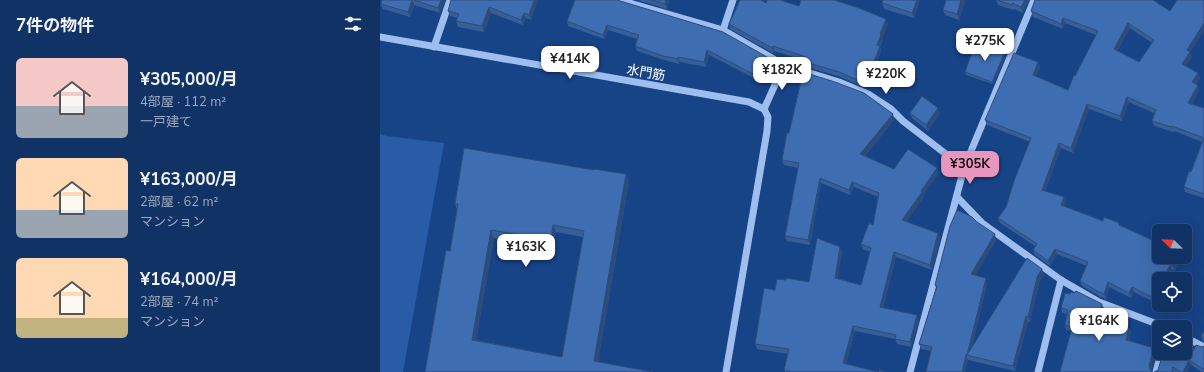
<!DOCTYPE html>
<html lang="ja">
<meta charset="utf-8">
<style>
body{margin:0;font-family:"Nunito Sans","Noto Sans JP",sans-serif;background:#1a3a6b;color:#f1f3f6;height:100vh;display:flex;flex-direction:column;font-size:15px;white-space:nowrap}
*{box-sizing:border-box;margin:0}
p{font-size:13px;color:#9caabf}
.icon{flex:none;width:22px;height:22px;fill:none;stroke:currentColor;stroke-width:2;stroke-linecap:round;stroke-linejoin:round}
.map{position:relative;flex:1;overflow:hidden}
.side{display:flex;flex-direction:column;background:#113265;width:380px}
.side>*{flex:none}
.needle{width:26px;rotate:293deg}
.buttons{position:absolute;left:772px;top:224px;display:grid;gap:8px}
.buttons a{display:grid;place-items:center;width:40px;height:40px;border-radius:6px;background:#113265;box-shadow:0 4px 16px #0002,0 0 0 1px #304d79;font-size:20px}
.price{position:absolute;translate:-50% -34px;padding:0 9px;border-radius:8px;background:#fff;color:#222;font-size:13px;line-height:26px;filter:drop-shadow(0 1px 2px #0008)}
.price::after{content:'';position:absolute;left:50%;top:24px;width:12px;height:9px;margin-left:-6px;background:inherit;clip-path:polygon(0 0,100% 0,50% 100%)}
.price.current{background:#e797bd;color:#111}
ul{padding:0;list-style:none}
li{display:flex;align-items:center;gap:12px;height:100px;padding:0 16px}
li span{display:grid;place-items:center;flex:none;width:112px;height:80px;border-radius:6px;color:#555}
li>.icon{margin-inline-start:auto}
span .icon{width:48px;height:48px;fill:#fffc;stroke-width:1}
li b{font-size:17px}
h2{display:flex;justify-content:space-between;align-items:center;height:48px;padding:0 16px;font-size:17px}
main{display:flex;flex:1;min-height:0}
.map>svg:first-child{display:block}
.green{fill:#295ca6}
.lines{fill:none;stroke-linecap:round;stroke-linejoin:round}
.minor{stroke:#9dbeee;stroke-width:7}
.wall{fill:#365e98;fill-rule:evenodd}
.shaded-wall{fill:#2c4c7c}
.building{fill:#3f6db1;stroke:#2c4c7c;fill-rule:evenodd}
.labels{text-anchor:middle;stroke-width:3;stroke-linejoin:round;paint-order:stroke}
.street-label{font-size:13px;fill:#fff;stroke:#174387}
</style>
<main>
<section class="side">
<h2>7件の物件<svg class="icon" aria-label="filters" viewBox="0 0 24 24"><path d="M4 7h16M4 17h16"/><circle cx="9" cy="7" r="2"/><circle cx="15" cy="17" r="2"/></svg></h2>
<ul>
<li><span style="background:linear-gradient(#f6c9c9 60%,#9aa5b1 0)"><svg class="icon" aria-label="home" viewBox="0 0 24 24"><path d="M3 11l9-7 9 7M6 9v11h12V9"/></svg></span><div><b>¥305,000/月</b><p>4部屋 · 112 m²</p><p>一戸建て</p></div></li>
<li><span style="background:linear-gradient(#ffd9b3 65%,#9aa5b1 0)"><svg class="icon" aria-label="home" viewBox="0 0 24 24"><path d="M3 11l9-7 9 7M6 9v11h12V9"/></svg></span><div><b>¥163,000/月</b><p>2部屋 · 62 m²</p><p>マンション</p></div></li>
<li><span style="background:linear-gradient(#ffd9b3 75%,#c2b280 0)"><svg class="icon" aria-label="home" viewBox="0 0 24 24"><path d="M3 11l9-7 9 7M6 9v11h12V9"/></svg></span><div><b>¥164,000/月</b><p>2部屋 · 74 m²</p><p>マンション</p></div></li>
</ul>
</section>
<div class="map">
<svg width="824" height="372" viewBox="0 0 824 372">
<rect width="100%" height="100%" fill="#174387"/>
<polygon class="green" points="0,134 7,136 64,143 23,372 0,372"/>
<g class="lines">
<g class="minor">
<polyline points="239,0 343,30 404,65 459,82 488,94 511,109 523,121 584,168"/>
<polyline points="343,30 353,0"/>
<polyline points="0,37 369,102 384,109"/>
<polyline points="54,47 70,0"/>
<polyline points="384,109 404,65"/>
<polyline points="577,197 602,223 681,280 719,302 785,327"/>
<polyline points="805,337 824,347"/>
<polyline points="346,372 387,131 388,117 384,109"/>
<polyline points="530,372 584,168 654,0"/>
<polyline points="658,372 681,280"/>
<polyline points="776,372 781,353"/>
</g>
</g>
<g class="wall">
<polygon points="2,0 65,0 60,13 34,5 30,17 3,9 1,4"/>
<polygon points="71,0 158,0 151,20 146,18 143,25 111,13 104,32 78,27 76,21 78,18 70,16 68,11"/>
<polygon points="195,0 387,57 389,62 378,80 329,55 326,67 300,62 299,64 284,60 257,51 255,46 257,39 228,30 224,39 188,26 187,21"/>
<polygon points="257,0 289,0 287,9"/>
<polygon points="503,0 540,0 534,18 504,9 502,3"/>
<polygon points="616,0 649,0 643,13 634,9 634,10 618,5"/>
<path d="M824,0V31L810,52L812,57L806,66L820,78L816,84L818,85L819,90L812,104L824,108V198L805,192L804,187L811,172L822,142L794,131L793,132L774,126L772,121L774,113L749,102L742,121L709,109L693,153L681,148L665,191L686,202L684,206L723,221L740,226L779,257H800L795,271L792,270L776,303L754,292L751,298L729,287L726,299L721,297L702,286L700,281L707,266L677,254L670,266L655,255L653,250L655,246L620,223L618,218L626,207L650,142L607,125L605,120L658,62L660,67L656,76L688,90L716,35L685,23L683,29L653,17L651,11H790ZM750,28L772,43L759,62L737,51Z"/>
<polygon points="585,2 579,20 565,15 563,10"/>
<polygon points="419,6 508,24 502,38 503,40 500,47 501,51 495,67 493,66 484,87 461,77 427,67 426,61 394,51 393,53 350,29 349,24"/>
<polygon points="626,55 613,84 586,75 585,72"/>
<polygon points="530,113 560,113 548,131 532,118"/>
<polygon points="513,114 514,120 485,156 514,169 559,173 543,195 544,197 526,221 560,239 552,270 516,257 503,308 539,320 531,347 517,344 515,339 475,331 466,364 498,372 405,372 404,370 408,354 377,349 375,344 395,290 406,280 429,282 460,247 462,252 457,278 481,285 490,252 483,249 481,244 493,225 498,197 474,187 470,195 441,183 430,245 407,241 405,236 418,168 404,165 402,160 409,133"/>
<path d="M214,170L246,174L249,181L218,362L45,372L70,251L77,210L75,204ZM176,232L203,237L182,357L96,340L114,238L173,248Z"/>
<polygon points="616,240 595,276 607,284 592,346 664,274 659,283 650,322 648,322 635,371 588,360 585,372 546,372 551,351 541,349 539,344 556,288 555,285"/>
<polygon points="722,304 723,309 720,322 751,332 749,340 776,352 771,371 691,331 686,330 685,325 687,314 682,313 681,308"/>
<polygon points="824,331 824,342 823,341 821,336"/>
<polygon points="824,346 824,372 822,372 811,365 807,372 774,372 778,370"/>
</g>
<g class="shaded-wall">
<polygon points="32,0 34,5 30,17 28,12"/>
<polygon points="61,0 65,0 60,13 58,8"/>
<polygon points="154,0 158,0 151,20 149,15"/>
<polygon points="286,0 289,0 287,9 285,4"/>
<polygon points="537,0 540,0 534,18 532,13"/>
<polygon points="581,0 584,0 585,2 579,20 577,14"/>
<polygon points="645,0 649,0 643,13 641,7"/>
<polygon points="109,7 111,13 104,32 102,26"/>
<polygon points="144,13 146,18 143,25 141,20"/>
<polygon points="683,18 685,23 683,29 681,24"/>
<polygon points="506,19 508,24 502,38 503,40 500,47 501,51 495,67 494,62 497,45 500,34"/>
<polygon points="748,23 750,28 736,54 734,49"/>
<polygon points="824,23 824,31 810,52 812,57 804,69 802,64 807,50"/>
<polygon points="227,25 228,30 224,39 223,35"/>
<polygon points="393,46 394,51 393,53 392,48"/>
<polygon points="327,50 329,55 326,67 324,62"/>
<polygon points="625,52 626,55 613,84 612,82"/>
<polygon points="298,57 300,62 299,64 298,59"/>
<polygon points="387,57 389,62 378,80 377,76"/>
<polygon points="491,61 493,66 484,87 482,82"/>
<polygon points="658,62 660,67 655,80 653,75"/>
<polygon points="818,73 820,78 814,87 812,82"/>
<polygon points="818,85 819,90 810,108 808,103"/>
<polygon points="747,97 749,102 742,121 740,116"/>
<polygon points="707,104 709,109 693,153 691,148"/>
<polygon points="558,108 560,113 548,131 546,125"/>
<polygon points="513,114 514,120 482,159 480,154"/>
<polygon points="679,143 681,148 663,195 662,190"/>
<polygon points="557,168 559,173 543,195 544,197 524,225 522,220 541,191"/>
<polygon points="246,174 249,181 217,369 214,361"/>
<polygon points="440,178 441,183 430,245 428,240"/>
<polygon points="472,182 474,187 470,195 469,190"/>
<polygon points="684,197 686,202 683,210 681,205"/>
<polygon points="173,225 176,232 173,248 171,240"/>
<polygon points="111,230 114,238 95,347 92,340"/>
<polygon points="558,233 560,239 552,270 550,265"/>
<polygon points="615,234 616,240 593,280 591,274"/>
<polygon points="460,247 462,252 457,283 455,278"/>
<polygon points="675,249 677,254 670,266 668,261"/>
<polygon points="514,252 516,257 502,312 500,307"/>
<polygon points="796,257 800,257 795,271 793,266"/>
<polygon points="790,265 792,270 787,279 783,279"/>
<polygon points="662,269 664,274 659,283 650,322 648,317 657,277"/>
<polygon points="606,278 607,284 590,356 587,355"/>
<polygon points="728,282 729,287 726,299 724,294"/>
<polygon points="752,287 754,292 751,298 749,293"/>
<polygon points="779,287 779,296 776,303 774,298"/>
<polygon points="722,304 723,309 719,326 717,321"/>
<polygon points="537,315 539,320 531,347 530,342"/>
<polygon points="646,316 648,322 635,371 633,366"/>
<polygon points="473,326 475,331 465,368 463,363"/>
<polygon points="749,328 751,332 748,344 746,340"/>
<polygon points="774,348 776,352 771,372 769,366"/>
<polygon points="586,355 588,360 585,372 582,372"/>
<polygon points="809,360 811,365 807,372 803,372"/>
</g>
<g class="building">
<polygon points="2,0 32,0 28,12 1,4"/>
<polygon points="34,0 61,0 58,8"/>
<polygon points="71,0 154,0 149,15 144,13 141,20 109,7 102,26 76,21 79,14 68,11"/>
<polygon points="195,0 237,0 343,32 387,57 377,76 327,50 324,62 298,57 298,59 283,56 255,46 259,35 227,25 223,35 187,21"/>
<polygon points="272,0 286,0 285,4"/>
<polygon points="360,0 381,0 386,3 387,0 400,0 419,6 421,0 454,0 479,8 506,19 500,34 501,35 497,45 500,46 494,62 491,61 482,82 459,72 425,62 426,57 393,46 392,48 349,24"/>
<polygon points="503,0 537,0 532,13 502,3"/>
<polygon points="566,0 581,0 577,14 563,10"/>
<polygon points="617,0 645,0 641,7 632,3 632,5"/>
<path d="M655,0H773L790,11L797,0H824V23L807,50L810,52L802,64L818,73L812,82L818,85L808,103L824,108V194L804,187L809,171L811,172L824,138L792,126L791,127L772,121L776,110L747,97L740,116L707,104L691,148L679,143L662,190L684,197L681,205L723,221L724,217L739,223V225L779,243V257H796L793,266L790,265L783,279H779V287L774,298L752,287L749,293L728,282L724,294L719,292L700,281L708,262L675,249L668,261L653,250L657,244L618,218L626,207L634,181L651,138L605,120L634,53L658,62L653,75L688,90L694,75L695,76L718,31L683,18L681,24L651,11ZM748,23L774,40L759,62L734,49Z"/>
<polygon points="596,41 625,52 612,82 585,72"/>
<polygon points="423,72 455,82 484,93 513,114 480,154 514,169 528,149 557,168 541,191 542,192 522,220 558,233 550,265 514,252 500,307 537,315 530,342 515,339 516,335 473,326 463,363 498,372 409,372 410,371 404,370 409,349 375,344 384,288 395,290 397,279 406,280 406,278 429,282 437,238 460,247 455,278 481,285 491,248 481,244 489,223 493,225 499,193 472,182 469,190 440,178 428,240 405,236 419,163 402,160 407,133 409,133"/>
<polygon points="542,96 558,108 546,125 530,113"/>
<path d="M84,148L214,170V169L246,174L214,361L273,372H45L66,250L70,251L78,204H75ZM173,225L204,231L182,357L92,340L111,230L171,240Z"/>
<polygon points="577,210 592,217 597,222 615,234 591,274 606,278 587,355 647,258 662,269 657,277 648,317 646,316 633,366 586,355 582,372 546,372 552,347 539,344 557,286 555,285 570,226"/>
<polygon points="696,291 722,304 717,321 749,328 746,340 774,348 769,366 770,370 773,372 680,372 692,327 685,325 688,310 681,308 685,293 690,294 691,292 695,293"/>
<polygon points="824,331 824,338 821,336"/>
<polygon points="816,345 822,347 824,346 824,368 823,369 809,360 803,372 801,372 793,367 792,372 774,372 778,370 783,353 805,353 805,348 812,353"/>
<polygon points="499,370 506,372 499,372"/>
</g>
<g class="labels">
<g class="street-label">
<text transform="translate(266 72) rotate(10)" y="5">水門筋</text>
</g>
</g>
</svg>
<div class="buttons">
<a><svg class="needle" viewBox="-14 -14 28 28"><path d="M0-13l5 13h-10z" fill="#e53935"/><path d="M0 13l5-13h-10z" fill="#9caabf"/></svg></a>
<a><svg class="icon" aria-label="locate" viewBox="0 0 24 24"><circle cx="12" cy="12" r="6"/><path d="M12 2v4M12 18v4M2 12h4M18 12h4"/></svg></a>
<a><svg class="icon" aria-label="layers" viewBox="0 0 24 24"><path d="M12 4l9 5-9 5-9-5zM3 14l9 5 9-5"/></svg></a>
</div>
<b class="price" style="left:605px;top:62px">¥275K</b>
<b class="price" style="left:190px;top:80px">¥414K</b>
<b class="price" style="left:402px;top:91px">¥182K</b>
<b class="price" style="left:506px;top:95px">¥220K</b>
<b class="price current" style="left:590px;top:185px">¥305K</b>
<b class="price" style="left:146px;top:268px">¥163K</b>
<b class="price" style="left:719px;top:342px">¥164K</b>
</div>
</main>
